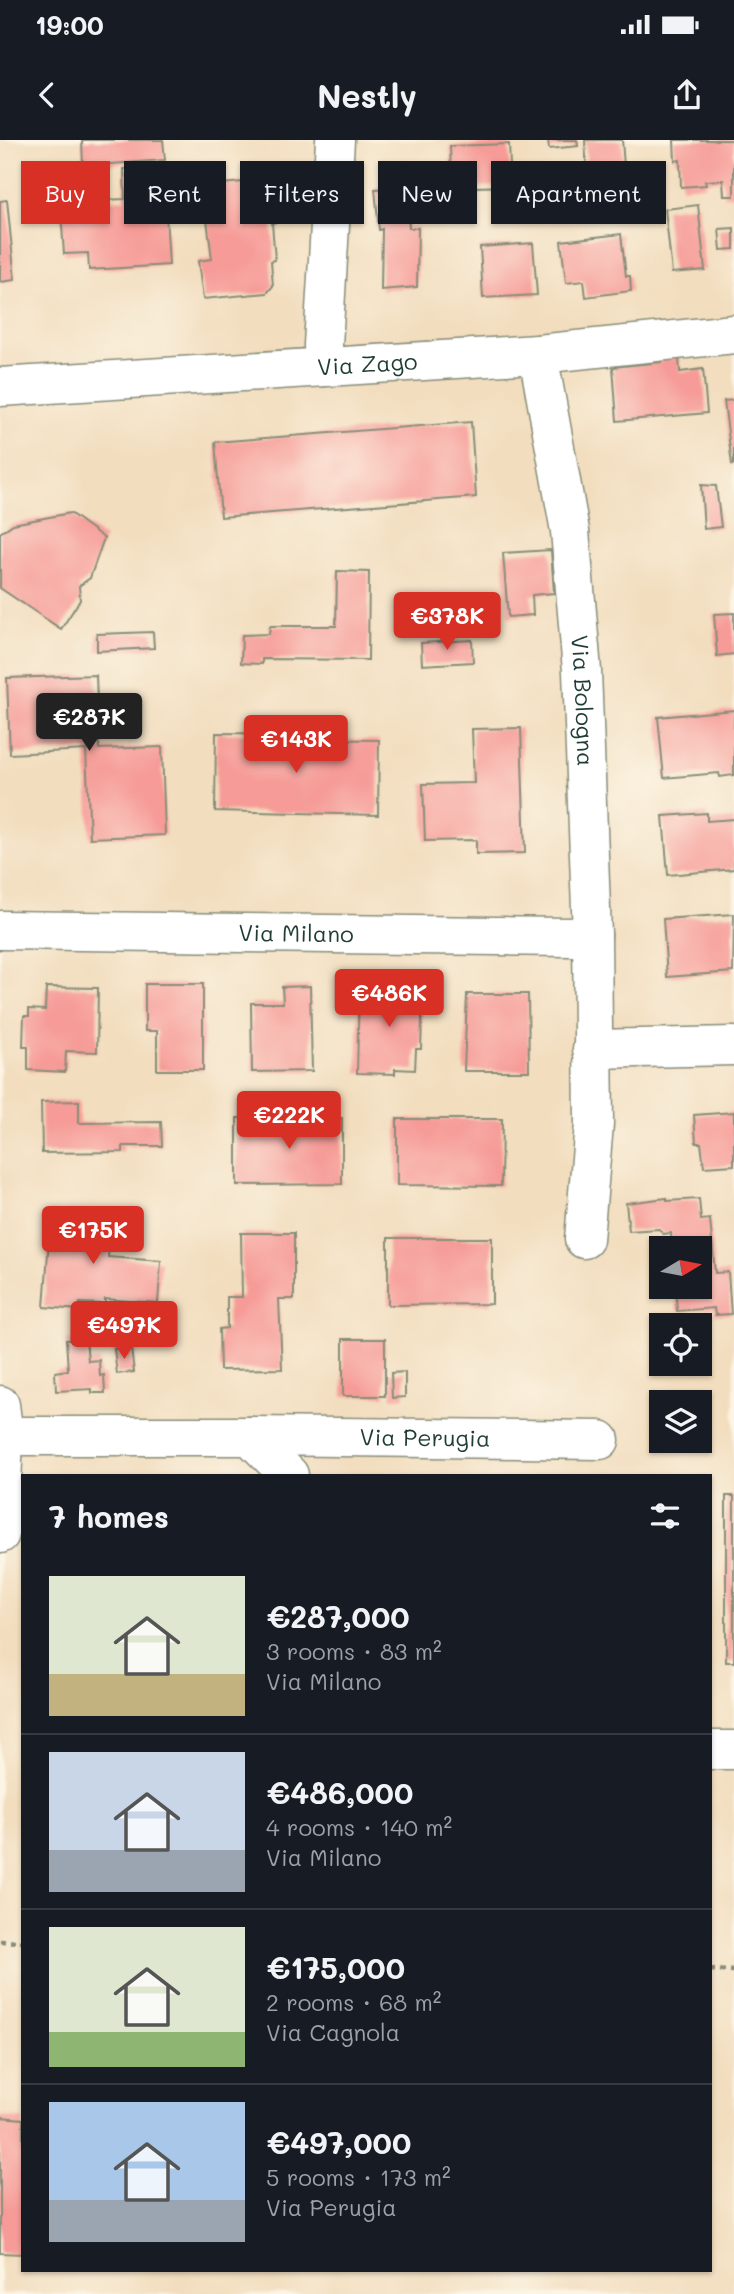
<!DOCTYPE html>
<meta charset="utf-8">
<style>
body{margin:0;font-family:Mali,sans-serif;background:#20242c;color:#f1f3f6;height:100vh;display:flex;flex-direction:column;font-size:26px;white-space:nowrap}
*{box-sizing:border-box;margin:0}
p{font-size:23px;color:#9ea1a6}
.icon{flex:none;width:38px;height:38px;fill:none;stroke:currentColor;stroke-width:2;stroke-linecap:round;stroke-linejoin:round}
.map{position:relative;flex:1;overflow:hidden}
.side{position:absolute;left:21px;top:1334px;width:691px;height:798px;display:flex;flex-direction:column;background:#171b24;border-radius:0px;box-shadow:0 2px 5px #0004}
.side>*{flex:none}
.top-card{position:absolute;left:21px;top:21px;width:693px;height:63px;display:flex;gap:14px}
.needle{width:46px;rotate:80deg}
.controls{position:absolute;left:649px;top:1096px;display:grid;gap:14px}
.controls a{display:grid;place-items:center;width:63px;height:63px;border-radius:0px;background:#171b24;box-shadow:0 2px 5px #0004;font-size:35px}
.price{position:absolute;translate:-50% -60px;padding:0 16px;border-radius:7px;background:#d93025;color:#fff;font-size:23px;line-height:46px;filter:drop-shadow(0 2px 4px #0008)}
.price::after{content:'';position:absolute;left:50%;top:42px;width:21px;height:16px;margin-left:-10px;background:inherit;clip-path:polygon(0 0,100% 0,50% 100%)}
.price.selected{background:#222;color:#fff}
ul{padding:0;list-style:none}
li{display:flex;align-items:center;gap:21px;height:175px;padding:0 28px}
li+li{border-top:2px solid #363941}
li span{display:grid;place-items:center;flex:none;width:196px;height:140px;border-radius:0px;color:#555}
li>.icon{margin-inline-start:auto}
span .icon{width:84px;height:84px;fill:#fffc;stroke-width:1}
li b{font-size:30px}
h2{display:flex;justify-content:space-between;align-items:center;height:84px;padding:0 28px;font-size:30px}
.chip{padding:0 24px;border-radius:0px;background:#171b24;box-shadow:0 2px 5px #0004;font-size:24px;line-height:63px}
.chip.selected{background:#d93025;color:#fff}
.status{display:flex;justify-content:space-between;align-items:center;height:49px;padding:0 35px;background:#171b24;direction:ltr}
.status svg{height:19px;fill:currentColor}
header{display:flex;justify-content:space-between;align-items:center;height:91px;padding:0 28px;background:#171b24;font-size:32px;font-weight:800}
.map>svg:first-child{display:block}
.building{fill:#f69b97}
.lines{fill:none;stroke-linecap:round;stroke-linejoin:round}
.minor-casing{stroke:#888d79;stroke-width:41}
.path{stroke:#888d79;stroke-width:4.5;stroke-dasharray:5 5;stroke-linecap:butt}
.minor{stroke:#fff;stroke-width:38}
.labels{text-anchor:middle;stroke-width:6;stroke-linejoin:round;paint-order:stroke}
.street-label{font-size:23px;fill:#1f3d34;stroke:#fcf5e5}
</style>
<div class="status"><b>19:00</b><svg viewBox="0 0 49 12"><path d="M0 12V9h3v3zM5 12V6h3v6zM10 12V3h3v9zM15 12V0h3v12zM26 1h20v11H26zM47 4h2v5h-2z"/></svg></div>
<header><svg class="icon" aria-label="back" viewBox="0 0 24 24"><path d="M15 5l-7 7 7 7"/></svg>Nestly<svg class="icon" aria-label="share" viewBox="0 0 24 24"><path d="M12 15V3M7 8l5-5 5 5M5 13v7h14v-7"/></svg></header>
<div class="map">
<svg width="734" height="2154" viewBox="0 0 734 2154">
<rect width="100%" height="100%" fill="#fcf5e5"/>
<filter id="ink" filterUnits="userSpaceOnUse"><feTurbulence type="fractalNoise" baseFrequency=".0143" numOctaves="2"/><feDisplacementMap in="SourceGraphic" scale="14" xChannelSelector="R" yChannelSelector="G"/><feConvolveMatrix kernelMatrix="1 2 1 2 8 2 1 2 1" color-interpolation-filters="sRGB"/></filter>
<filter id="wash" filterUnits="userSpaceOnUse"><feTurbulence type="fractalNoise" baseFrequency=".00686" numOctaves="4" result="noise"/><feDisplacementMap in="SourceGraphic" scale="28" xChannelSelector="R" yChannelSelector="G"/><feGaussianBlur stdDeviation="1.57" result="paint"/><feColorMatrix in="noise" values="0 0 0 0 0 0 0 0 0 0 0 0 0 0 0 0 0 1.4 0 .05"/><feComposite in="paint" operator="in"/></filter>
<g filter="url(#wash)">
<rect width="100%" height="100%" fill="#f2ddbe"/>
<g id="blocks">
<g class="building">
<polygon points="82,0 163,0 165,20 83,26"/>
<polygon points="548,0 577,0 578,6 549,9"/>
<polygon points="585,0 622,0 626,52 588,55"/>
<polygon points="674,0 734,0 734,56 724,56 723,40 705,41 706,45 681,47 680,20 675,21"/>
<polygon points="509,4 511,46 475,47 476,56 452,57 450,6"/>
<polygon points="184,26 185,38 164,40 169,125 89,130 88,113 64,114 61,71 104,68 103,60 125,59 124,29"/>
<polygon points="242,42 242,46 274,43 277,82 272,83 275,120 271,121 273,146 267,153 203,159 198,121 212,119 205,64 214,63 212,45"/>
<polygon points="406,47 409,88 418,88 417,147 381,150 382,89 379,90 375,49"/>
<polygon points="7,60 15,140 0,142 0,61"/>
<polygon points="698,65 705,130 672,133 665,69"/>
<polygon points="734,88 734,109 721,110 719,89"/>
<polygon points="621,94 626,136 630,136 631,151 586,157 584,141 566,143 561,101"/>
<polygon points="533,103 537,155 483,158 480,107"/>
<polygon points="679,217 680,232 703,229 707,273 617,281 613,227 661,222 661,219"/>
<polygon points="734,260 734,324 732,325 724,261"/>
<polygon points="471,282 476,357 221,377 215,302"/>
<polygon points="701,345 716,346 721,387 704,389"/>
<polygon points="70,373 104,398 90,438 79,446 80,460 61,489 0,448 0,393 13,384"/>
<polygon points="551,410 554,453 532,455 533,475 508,477 503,413"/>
<polygon points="337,431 369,432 368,520 262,519 262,524 241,523 242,495 269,494 270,486 336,486"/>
<polygon points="734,473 734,514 717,516 714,474"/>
<polygon points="153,492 154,508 97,511 97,494"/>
<polygon points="472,500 473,522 422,525 421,503"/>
<polygon points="96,535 99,609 162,607 165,695 90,698 86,610 10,614 7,538"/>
<polygon points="734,570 734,635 720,637 719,633 664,638 658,577"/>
<polygon points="521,588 525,713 476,714 476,700 425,701 423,644 474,643 472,589"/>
<polygon points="216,593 302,594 301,599 379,600 378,675 215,671"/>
<polygon points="707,673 707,681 734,679 734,729 668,735 663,676"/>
<polygon points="734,774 733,832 667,837 663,779"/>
<polygon points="145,844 203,844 203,930 157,930 157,891 145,891"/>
<polygon points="310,846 312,931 252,932 251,863 283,863 282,847"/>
<polygon points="46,847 98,848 97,912 66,911 65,932 28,930 28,907 23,907 24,876 29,876 29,869 45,870"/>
<polygon points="359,847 423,849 421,909 416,909 415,930 395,929 395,934 357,933"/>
<polygon points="467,854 528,854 529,931 464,931"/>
<polygon points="79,961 79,983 161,982 162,1006 123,1006 123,1012 42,1013 41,962"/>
<polygon points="734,972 734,1025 704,1027 701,1003 696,1003 694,975"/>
<polygon points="237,978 342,978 342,1044 237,1045"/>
<polygon points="397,979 502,979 501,1046 397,1045"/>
<polygon points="667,1058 667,1061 699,1059 701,1080 710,1079 715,1133 728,1132 731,1174 715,1175 714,1168 677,1171 675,1146 700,1146 700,1108 672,1108 671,1093 663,1094 659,1089 629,1091 626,1063"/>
<polygon points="51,1072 112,1077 108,1117 161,1121 158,1163 105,1159 105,1164 80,1163 79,1170 44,1167"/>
<polygon points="241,1093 294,1093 294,1159 279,1159 282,1229 220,1230 219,1189 227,1188 227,1157 242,1157"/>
<polygon points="388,1098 492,1098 492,1164 388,1165"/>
<polygon points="86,1199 88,1221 99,1220 100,1236 104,1235 105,1253 92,1253 92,1249 56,1251 55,1232 68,1230 66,1200"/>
<rect x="343" y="1199" width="42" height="57"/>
<polygon points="131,1208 134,1232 117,1234 114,1209"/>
<polygon points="405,1232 405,1257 392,1258 391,1233"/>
<rect x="726" y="1356" width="8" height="166"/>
<polygon points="0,1977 23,1979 23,2114 0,2113"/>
</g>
</g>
</g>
<g filter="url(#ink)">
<use href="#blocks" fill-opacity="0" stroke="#888d79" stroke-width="2"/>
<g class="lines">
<g class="minor-casing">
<g id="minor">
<path id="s1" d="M538,214L570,391L582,531L592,795L594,984L584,1099"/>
<polyline points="324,227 323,205 335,0"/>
<path id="s2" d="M0,247L538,214L734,194"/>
<path id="s3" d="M0,790L571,797L592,795"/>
<polyline points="592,909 734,906"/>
<polyline points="0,1265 4,1296 0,1394"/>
<polyline points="4,1296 250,1296 289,1335"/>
<path id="s4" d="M250,1296L600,1300"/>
<polyline points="710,1610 734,1610"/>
</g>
</g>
<g class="path">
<polyline points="0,1801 23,1802"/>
<polyline points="710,1830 734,1831"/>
</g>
<use href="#minor" class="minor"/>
</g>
</g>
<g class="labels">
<g class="street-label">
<text dy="8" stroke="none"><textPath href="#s2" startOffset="368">Via Zago</textPath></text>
<text dy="8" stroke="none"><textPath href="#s1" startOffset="350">Via Bologna</textPath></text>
<text dy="8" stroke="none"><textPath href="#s3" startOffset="296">Via Milano</textPath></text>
<text dy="8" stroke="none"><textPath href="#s4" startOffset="175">Via Perugia</textPath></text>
</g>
</g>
</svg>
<div class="controls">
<a><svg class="needle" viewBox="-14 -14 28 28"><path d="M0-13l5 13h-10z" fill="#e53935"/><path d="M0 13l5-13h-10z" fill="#9ea1a6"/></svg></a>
<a><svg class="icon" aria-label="locate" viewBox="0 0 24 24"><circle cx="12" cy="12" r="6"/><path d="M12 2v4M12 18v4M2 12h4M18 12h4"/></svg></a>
<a><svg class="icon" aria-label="layers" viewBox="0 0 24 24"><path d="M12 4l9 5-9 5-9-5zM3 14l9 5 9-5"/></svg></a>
</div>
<b class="price" style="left:447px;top:512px">€378K</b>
<b class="price selected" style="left:89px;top:613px">€287K</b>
<b class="price" style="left:296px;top:635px">€143K</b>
<b class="price" style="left:389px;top:889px">€486K</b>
<b class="price" style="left:289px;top:1011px">€222K</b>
<b class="price" style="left:93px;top:1126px">€175K</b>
<b class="price" style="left:124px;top:1221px">€497K</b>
<div class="top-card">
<a class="chip selected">Buy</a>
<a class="chip">Rent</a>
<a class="chip">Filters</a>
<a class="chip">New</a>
<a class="chip">Apartment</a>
</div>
<section class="side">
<h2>7 homes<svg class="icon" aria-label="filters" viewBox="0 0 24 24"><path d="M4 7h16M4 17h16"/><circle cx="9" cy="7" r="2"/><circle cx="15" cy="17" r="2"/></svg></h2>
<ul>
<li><span style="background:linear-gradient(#dfe7d0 70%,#c2b280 0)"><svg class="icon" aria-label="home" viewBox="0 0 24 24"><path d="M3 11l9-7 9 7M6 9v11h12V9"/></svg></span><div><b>€287,000</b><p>3 rooms · 83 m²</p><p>Via Milano</p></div></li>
<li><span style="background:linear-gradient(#c9d6e8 70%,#9aa5b1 0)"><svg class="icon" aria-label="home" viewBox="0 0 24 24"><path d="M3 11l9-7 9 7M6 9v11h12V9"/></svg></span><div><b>€486,000</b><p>4 rooms · 140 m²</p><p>Via Milano</p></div></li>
<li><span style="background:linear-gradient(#dfe7d0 75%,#8fb573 0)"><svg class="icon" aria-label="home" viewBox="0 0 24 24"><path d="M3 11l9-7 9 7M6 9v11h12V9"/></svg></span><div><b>€175,000</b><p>2 rooms · 68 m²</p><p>Via Cagnola</p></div></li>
<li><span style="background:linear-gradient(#a9c7e8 70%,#9aa5b1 0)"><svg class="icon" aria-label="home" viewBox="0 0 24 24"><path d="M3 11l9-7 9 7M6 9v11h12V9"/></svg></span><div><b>€497,000</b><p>5 rooms · 173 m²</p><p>Via Perugia</p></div></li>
</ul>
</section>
</div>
